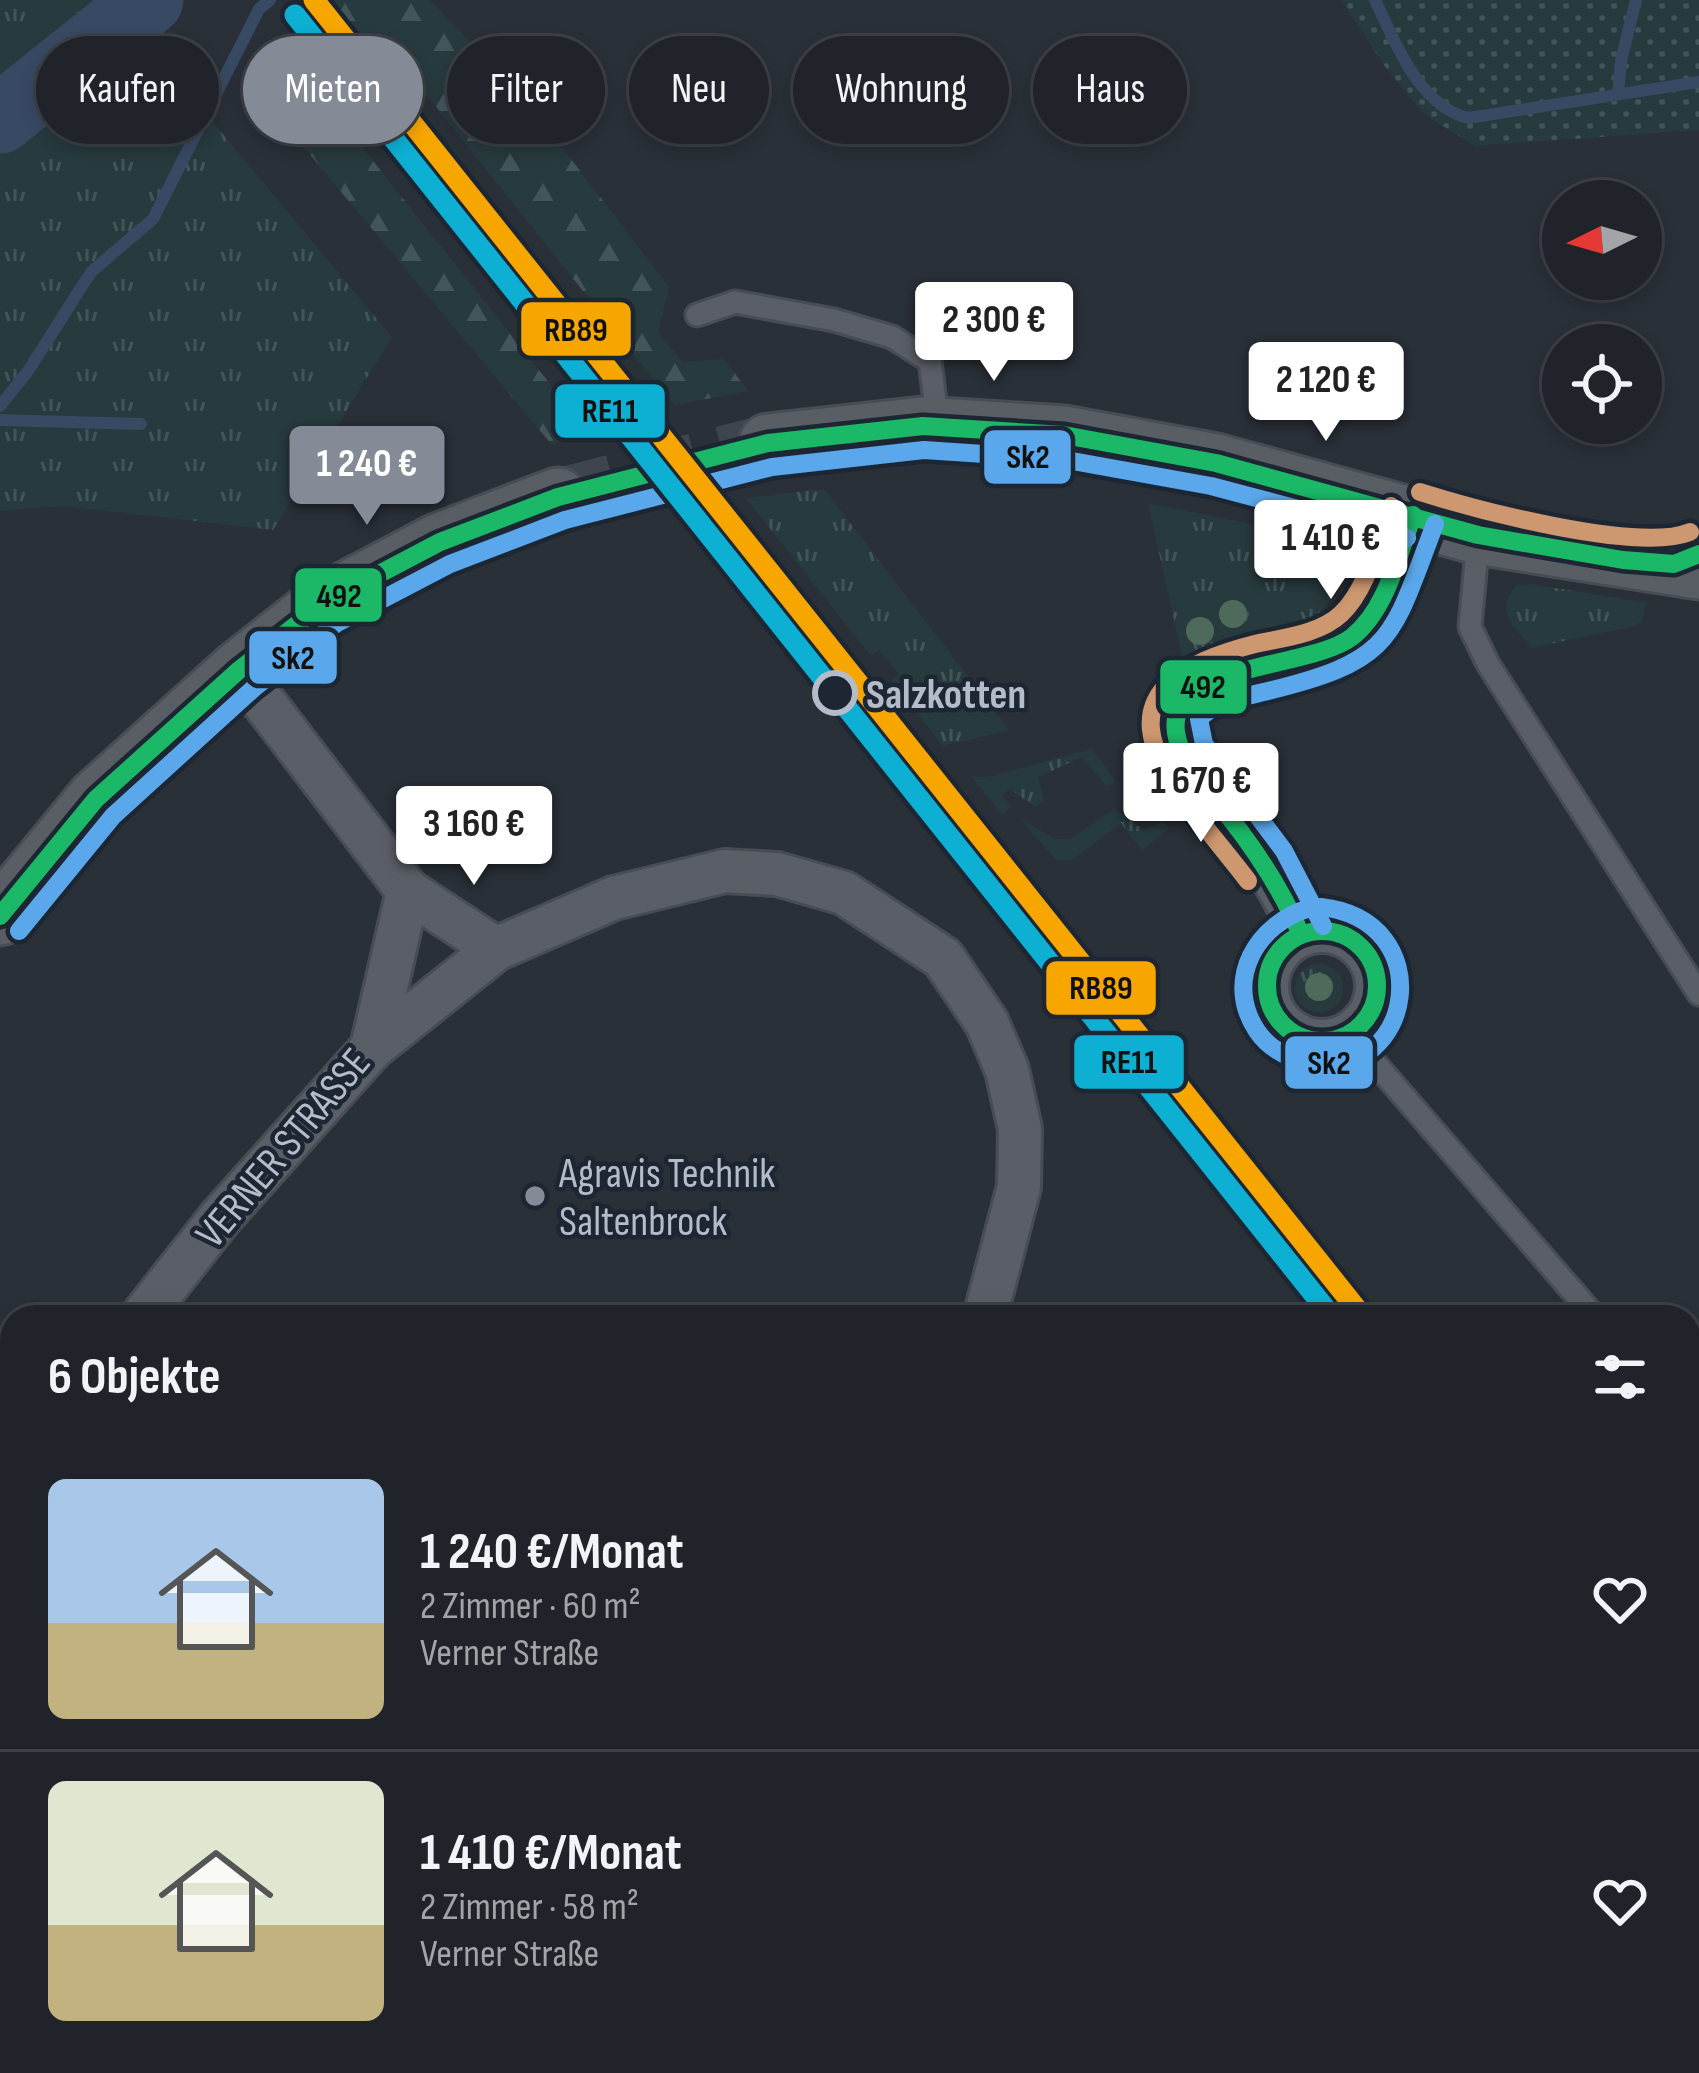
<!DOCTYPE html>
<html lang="de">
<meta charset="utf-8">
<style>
body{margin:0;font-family:"Sofia Sans Condensed",sans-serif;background:#2d3036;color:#f1f3f6;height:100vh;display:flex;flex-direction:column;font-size:45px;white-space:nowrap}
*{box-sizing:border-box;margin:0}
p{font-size:39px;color:#a2a4a8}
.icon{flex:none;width:66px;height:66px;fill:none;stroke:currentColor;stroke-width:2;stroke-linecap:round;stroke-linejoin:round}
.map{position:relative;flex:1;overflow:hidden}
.side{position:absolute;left:0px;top:1305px;width:1701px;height:768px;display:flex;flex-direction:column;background:#20242a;border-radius:36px 36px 0 0;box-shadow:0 6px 18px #0003,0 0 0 3px #3d4147}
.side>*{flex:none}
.hud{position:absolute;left:36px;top:36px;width:1629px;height:108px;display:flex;gap:24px}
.needle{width:78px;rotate:265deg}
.controls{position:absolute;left:1542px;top:180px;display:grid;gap:24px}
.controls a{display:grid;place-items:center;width:120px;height:120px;border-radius:50%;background:#20242a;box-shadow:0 6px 18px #0003,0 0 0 3px #3d4147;font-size:60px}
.price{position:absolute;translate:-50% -102px;padding:0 27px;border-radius:12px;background:#fff;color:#222;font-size:39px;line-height:78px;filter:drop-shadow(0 3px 6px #0008)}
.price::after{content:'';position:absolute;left:50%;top:72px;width:36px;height:27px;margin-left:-18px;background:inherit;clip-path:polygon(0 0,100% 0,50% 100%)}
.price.on{background:#848b96;color:#fff}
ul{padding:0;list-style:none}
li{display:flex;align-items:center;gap:36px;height:300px;padding:0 48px}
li+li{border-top:3px solid #3d4147}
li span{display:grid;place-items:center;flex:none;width:336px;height:240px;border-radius:18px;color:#555}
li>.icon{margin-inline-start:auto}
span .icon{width:144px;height:144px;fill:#fffc;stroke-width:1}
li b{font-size:51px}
h2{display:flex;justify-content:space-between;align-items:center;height:144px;padding:0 48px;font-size:51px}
.tag{padding:0 42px;border-radius:54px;background:#20242a;box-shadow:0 6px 18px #0003,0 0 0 3px #3d4147;font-size:42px;line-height:108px}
.tag.on{background:#848b96;color:#fff}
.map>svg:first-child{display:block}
.grass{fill:url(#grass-tufts)}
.forest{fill:url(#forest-firs)}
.park{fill:url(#park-dots)}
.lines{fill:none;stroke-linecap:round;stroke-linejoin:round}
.stream{stroke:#384963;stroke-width:12}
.river{stroke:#384963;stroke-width:69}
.secondary-tunnel{stroke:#3f454e;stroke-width:57;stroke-dasharray:57 28;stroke-linecap:butt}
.service-casing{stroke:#484c53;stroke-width:27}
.minor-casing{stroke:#484c53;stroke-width:48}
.secondary-casing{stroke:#484c53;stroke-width:63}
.service{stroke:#5a5e66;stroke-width:21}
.minor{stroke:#5a5e66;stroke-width:42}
.secondary{stroke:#595d64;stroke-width:57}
.bus-1-casing{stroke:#1d2633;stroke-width:27}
.bus-2-casing{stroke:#1d2633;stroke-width:27}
.bus-3-casing{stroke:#1d2633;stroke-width:27}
.bus-1{stroke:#1ab867;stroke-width:18}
.bus-2{stroke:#5aa8eb;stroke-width:18}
.bus-3{stroke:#cd976f;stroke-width:18}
.rail-1-casing{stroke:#1d2633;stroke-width:30}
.rail-2-casing{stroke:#1d2633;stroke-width:30}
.rail-1{stroke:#f7a600;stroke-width:21}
.rail-2{stroke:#0dafd3;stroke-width:21}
.tree{fill:#4e6a5a}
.stop-dot{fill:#1d2633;stroke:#b4bcc9;stroke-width:6}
.poi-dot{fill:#848b96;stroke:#1d2633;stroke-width:4.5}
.labels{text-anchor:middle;stroke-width:9;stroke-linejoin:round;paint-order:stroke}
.stop-label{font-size:42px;font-weight:bold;fill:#b4bcc9;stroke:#1d2633;text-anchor:start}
.street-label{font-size:42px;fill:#b4bcc9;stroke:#1d2633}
.poi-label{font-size:42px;fill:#b4bcc9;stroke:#1d2633;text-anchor:start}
.line-badge{stroke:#1d2633;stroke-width:4.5}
.pale-badge-label{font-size:33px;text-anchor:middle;font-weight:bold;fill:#111}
</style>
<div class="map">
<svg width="1699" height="2073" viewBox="0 0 1699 2073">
<defs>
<pattern id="grass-tufts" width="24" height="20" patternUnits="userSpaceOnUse" patternTransform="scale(3)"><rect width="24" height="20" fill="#273a3e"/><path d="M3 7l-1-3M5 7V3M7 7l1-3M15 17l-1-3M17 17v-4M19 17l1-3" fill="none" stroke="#445559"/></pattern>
<pattern id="forest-firs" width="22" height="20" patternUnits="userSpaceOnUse" patternTransform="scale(3)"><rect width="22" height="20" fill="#273a3e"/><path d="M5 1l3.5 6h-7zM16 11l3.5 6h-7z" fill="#445559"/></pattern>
<pattern id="park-dots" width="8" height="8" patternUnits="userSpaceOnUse" patternTransform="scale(3)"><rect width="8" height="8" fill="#273a3e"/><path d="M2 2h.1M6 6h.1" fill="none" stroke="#445559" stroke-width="1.8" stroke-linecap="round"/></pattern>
</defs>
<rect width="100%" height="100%" fill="#2a3038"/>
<g class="grass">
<polygon points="0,0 109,0 0,88"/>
<polygon points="130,23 392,337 273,530 64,506 0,511 0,129"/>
<polygon points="824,489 1009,730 943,746 892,682 899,674 879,650 871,656 746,498"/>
<polygon points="1148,503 1302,534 1330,553 1332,597 1315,619 1258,641 1182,656"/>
<path d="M1531,584L1647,603L1641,622L1634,626L1532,648C1515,628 1492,608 1518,585Z"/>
<polygon points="1092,749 1116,782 1107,787 1082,757 1038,777 1044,801 1035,807 1010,789 1002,795 1011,807 1002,815 972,777 988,777"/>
<polygon points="1114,809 1145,831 1163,821 1169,829 1142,850 1121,823 1072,860 1057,861 1021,819 1055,839 1070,839"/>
<circle cx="1319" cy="988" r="24"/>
</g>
<g class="forest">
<polygon points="333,0 430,0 532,108 669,287 658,332 682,362 724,359 748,391 674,405 378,34 365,42"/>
<polygon points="312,84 585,428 552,445 268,104"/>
</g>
<polygon class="park" points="1341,0 1699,0 1699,130 1475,146 1424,114 1386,68"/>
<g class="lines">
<g class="stream">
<path d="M1375,0C1395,42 1419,106 1468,118L1699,82"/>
<polyline points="1618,94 1621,61 1636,0"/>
<polyline points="0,406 28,371 91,272 153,219 259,9 270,0"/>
<polyline points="0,420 141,424"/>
</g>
<polyline class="river" points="0,119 149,0"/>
<polyline class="secondary-tunnel" points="558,497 768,443"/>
<g class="service-casing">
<g id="service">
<polyline points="697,315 735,302 834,320 892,337 930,361 938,426"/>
<polyline points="1478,539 1470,627 1488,664 1699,994"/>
<polyline points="1357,1030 1368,1055 1595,1317"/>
<polyline points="1689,1428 1695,1435 1699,1431"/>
</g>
</g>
<g class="minor-casing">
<g id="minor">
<polyline points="239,670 408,891 496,949"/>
<circle cx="1322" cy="986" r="55"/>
<path d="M1301,935C1276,866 1224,814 1183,755C1178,741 1172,725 1176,710C1189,669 1316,666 1351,638C1385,611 1397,553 1413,515"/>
<polyline points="372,1048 496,949 614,898 725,871 777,874 844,893 943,958 987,1023 1007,1070 1020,1129 1019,1187 985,1317"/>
<polyline points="142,1317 220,1218 372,1048 408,891"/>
<polyline points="0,1496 12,1481"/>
<polyline points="914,2061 915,2073"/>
</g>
</g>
<g class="secondary-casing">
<g id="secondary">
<polyline points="768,443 923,426 1064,435 1216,463 1478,535 1699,570"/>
<polyline points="0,916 96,799 239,670 324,603 440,542 558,497"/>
</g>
</g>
<use href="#service" class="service"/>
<use href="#minor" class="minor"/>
<use href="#secondary" class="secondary"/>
<g class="bus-1-casing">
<g id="bus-1">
<polyline points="0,916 96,799 239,670 324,603 440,542 558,497 768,443 923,426 1064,435 1216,463 1478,535 1623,560 1674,564 1699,554"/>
<circle cx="1322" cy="986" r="55"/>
<path d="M1301,935C1283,892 1259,855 1230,818C1215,797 1192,775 1182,752C1141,661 1307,672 1352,637C1387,609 1398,555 1413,515"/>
</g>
</g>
<g class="bus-2-casing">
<g id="bus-2">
<path d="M1310,908C1257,923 1223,980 1257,1031C1270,1050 1289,1059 1311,1063C1415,1081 1440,920 1321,907"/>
<path d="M1323,926L1284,851L1204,744L1199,719C1216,701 1244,697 1268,691C1395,660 1391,639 1435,524"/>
<polyline points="19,931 113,816 254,688 337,623 450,564 565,520 772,467 924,450 1061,459 1211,486 1407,538"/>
</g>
</g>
<g class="bus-3-casing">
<g id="bus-3">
<path d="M1420,492C1477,510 1638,553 1690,532"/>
<path d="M1248,881C1175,785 1068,691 1255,644C1282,638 1320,634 1341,614C1369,587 1377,541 1391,506"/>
</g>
</g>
<use href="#bus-1" class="bus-1"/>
<use href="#bus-2" class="bus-2"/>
<use href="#bus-3" class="bus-3"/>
<g class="rail-1-casing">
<polyline id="rail-1" points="314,0 1363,1317"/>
</g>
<g class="rail-2-casing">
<polyline id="rail-2" points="295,15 1332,1317"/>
</g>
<use href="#rail-1" class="rail-1"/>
<use href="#rail-2" class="rail-2"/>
</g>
<g class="tree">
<circle cx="1233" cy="614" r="14"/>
<circle cx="1200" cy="631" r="14"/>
<circle cx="1319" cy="987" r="14"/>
</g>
<circle class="stop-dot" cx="835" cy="693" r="20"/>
<circle class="poi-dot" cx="535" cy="1196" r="12"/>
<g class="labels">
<g class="stop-label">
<text x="866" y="708">Salzkotten</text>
</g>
<g class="street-label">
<text transform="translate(282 1147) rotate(-50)" y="15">VERNER STRASSE</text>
</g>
<g class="poi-label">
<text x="559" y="1187">Agravis Technik<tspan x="559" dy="48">Saltenbrock</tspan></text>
</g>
</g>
<g class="line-badge">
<rect x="519" y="300" width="114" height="58" rx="12" fill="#f7a600"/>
<rect x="553" y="382" width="114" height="58" rx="12" fill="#0dafd3"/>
<rect x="982" y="428" width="91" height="58" rx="12" fill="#5aa8eb"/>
<rect x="293" y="566" width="91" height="58" rx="12" fill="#1ab867"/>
<rect x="247" y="629" width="92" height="57" rx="12" fill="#5aa8eb"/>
<rect x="1158" y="658" width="91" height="58" rx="12" fill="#1ab867"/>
<rect x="1044" y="959" width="114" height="58" rx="12" fill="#f7a600"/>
<rect x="1072" y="1033" width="114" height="58" rx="12" fill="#0dafd3"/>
<rect x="1283" y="1034" width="92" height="57" rx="12" fill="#5aa8eb"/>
</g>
<g class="pale-badge-label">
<text x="576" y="341">RB89</text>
<text x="610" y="422">RE11</text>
<text x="1028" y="468">Sk2</text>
<text x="339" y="607">492</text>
<text x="293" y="669">Sk2</text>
<text x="1203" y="698">492</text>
<text x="1101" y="999">RB89</text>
<text x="1129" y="1073">RE11</text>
<text x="1329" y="1074">Sk2</text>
</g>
</svg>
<div class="controls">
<a><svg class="needle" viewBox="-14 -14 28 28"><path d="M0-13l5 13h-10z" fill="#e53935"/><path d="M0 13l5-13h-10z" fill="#a2a4a8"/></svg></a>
<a><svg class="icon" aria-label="locate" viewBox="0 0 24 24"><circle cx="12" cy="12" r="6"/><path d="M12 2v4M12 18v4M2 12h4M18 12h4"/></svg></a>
</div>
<b class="price" style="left:994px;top:384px">2 300 €</b>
<b class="price" style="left:1326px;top:444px">2 120 €</b>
<b class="price on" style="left:367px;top:528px">1 240 €</b>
<b class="price" style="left:1331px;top:602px">1 410 €</b>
<b class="price" style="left:1201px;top:845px">1 670 €</b>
<b class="price" style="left:474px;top:888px">3 160 €</b>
<div class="hud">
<a class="tag">Kaufen</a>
<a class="tag on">Mieten</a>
<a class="tag">Filter</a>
<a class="tag">Neu</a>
<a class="tag">Wohnung</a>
<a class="tag">Haus</a>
</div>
<section class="side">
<h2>6 Objekte<svg class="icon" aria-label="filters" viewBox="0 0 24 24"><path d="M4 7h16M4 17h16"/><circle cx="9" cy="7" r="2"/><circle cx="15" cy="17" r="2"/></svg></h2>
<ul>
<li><span style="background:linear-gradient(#a9c7e8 60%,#c2b280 0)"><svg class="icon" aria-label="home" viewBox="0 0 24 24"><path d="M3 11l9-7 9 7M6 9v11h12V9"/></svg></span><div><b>1 240 €/Monat</b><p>2 Zimmer · 60 m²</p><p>Verner Straße</p></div><svg class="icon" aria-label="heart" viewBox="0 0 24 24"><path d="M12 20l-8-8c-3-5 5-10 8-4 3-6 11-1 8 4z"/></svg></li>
<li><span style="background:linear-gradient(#dfe7d0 60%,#c2b280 0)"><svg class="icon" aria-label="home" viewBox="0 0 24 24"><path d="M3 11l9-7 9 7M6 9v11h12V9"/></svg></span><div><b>1 410 €/Monat</b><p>2 Zimmer · 58 m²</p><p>Verner Straße</p></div><svg class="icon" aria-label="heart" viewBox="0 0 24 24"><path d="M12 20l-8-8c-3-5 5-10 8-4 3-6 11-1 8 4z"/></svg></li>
</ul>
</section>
</div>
